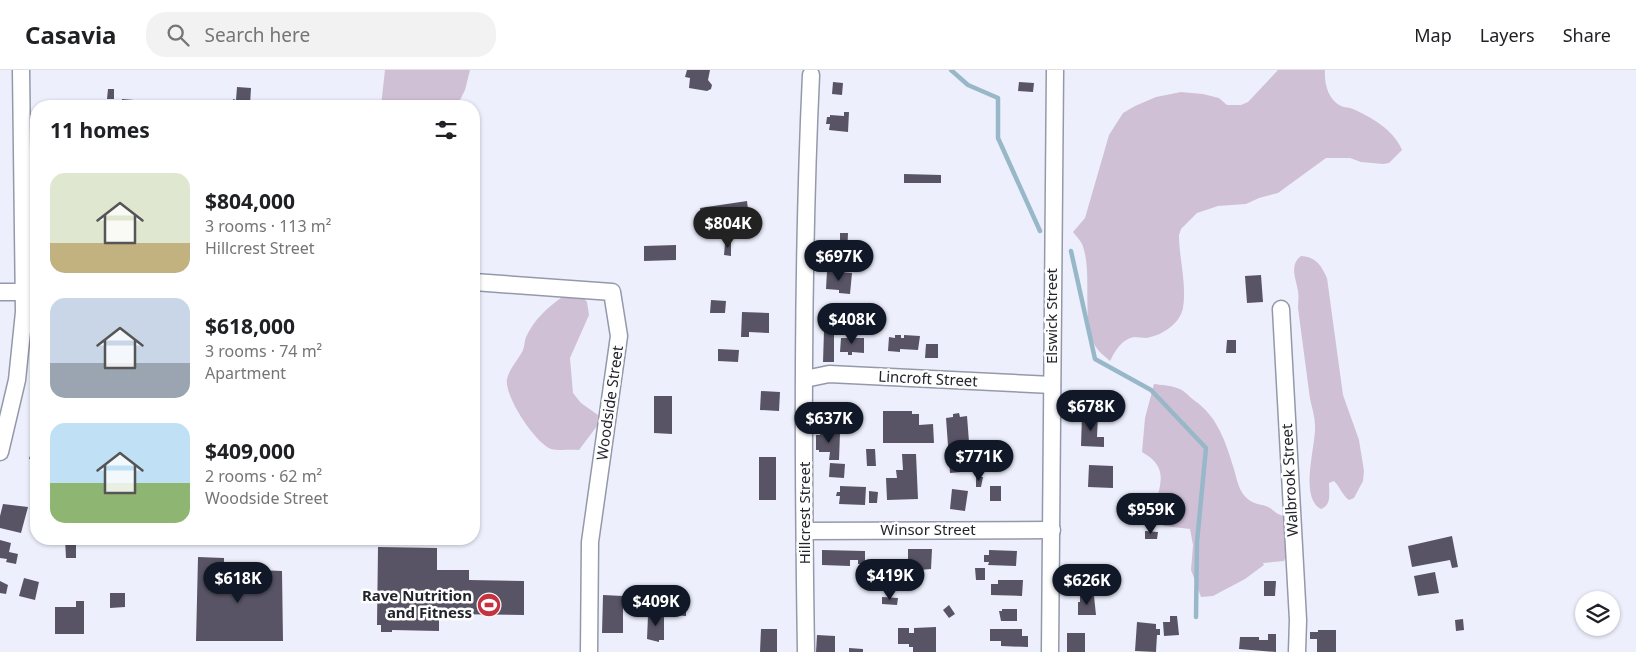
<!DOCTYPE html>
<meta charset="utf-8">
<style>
body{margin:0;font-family:"Noto Sans",sans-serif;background:#f2f2f2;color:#202124;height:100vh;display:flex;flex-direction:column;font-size:19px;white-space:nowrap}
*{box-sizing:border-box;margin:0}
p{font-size:16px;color:#757577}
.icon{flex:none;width:28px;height:28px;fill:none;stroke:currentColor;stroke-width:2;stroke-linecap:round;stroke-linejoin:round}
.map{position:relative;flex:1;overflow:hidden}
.details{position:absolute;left:30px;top:30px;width:450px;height:445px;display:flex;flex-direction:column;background:#fff;border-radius:20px;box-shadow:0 1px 4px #0004}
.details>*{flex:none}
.controls{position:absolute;left:1575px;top:521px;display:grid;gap:10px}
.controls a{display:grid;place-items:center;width:45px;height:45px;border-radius:50%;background:#fff;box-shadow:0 1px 4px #0004;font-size:25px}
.price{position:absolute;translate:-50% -42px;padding:0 11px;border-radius:18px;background:#111827;color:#fff;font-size:16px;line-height:32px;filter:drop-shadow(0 1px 2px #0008)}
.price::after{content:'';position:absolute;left:50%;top:30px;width:15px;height:11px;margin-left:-8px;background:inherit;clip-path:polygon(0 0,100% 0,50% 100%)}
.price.current{background:#222;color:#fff}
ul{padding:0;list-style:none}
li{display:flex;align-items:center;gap:15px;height:125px;padding:0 20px}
li span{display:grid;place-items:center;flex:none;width:140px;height:100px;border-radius:15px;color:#555}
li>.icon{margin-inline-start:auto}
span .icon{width:60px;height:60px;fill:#fffc;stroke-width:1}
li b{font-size:21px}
h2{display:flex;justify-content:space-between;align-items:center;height:60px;padding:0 20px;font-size:21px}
header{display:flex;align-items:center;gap:30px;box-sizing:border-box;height:70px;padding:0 25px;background:#fff;border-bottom:1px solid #e0e0e0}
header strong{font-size:24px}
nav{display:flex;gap:28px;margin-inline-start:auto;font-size:18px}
.search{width:350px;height:45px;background:#f2f2f2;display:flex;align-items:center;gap:12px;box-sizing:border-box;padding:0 18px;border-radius:20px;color:#757577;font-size:19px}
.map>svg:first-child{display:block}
.green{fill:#d0c0d6}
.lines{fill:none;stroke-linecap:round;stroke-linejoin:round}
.stream{stroke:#98b8c9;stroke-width:4.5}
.building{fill:#585465}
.street-casing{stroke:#9499aa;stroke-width:19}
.street{stroke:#fff;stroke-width:16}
.labels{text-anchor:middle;stroke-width:5;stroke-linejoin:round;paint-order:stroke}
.street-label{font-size:15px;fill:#23252c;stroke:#fefefe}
.poi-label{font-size:15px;font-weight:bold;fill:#23252c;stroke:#fefefe;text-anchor:end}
</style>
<header>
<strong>Casavia</strong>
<div class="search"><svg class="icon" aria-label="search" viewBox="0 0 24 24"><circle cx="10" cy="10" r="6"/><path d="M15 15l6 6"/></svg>Search here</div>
<nav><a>Map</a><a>Layers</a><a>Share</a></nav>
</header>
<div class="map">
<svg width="1636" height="582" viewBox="0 0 1636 582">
<rect width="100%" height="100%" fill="#edf0fc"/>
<g class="green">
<polygon points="385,0 470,0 465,20 457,36 381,36"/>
<path d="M1278,0H1325C1324,13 1328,30 1341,36C1345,38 1349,37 1353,39C1371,47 1394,60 1402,80L1389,93L1383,94L1361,92L1350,88H1326L1278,123L1259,128L1246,134L1218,136L1197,143L1181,159L1179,165C1179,188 1187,215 1183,238C1180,254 1161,266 1146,268C1142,268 1138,267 1134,267C1122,269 1115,281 1110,291C1106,287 1101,284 1098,280C1079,257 1094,203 1082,174C1080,170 1076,166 1073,162L1085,148L1109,65L1123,43L1135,36L1156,27L1181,22L1203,24L1219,28L1227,35H1241L1248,32Z"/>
<path d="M1301,186C1316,187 1321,195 1327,208L1343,325L1359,370L1364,401L1363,411L1354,428L1349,430C1342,425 1340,417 1334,411L1329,413C1329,423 1332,435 1321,439C1299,427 1316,376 1315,356C1315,347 1312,338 1310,329C1306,299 1302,268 1298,238C1298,232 1299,226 1298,221C1296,208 1289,195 1301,186Z"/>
<path d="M565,225L583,227L587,232L589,245L570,288L573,323L581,333L598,345L597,356L579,380C571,379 559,381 551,379C535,373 504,326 507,309C510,298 517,291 522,282C525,277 524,272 526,267C535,248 548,237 565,225Z"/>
<path d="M1154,314C1161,315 1169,315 1177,318C1185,320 1188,326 1195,331C1218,347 1226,373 1234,399C1237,410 1239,423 1249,430C1255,435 1264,434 1270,438C1274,441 1277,444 1283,446C1287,457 1290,480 1284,491L1263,493L1264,495L1245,509L1213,526L1201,527L1191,500L1193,475L1190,459L1164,456L1157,450C1151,422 1177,402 1142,382L1145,348Z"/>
</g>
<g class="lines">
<g class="stream">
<polyline points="951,0 968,15 998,28 998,68 1040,161"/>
<polyline points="1071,181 1095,289 1151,320 1206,378 1197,472 1196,547"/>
</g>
</g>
<g class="building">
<polygon points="687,0 710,0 708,10 712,15 711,19 707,21 689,18 690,8 685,7"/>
<polygon points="833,12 843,13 842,25 832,24"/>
<polygon points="1019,12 1034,13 1033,22 1018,21"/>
<polygon points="237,17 251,18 250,35 233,36 233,29 236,30"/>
<polygon points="108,19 114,19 114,29 107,29"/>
<polygon points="122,29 134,30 134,33 144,33 143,36 115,36 116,32 122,32"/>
<polygon points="844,42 849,42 848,62 829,60 830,54 826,54 827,47 830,47 830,45 844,46"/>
<polygon points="904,104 941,105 941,113 904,113"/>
<polygon points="747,131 749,147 703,153 700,138"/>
<polygon points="840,163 848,163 847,188 824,187 825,170 840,170"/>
<polygon points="725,173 731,173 731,186 724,185"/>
<polygon points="676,175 676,190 644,191 644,176"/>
<polygon points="827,201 852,203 850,224 839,223 839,220 826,219"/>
<polygon points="1261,205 1263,232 1247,233 1245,206"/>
<polygon points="711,230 726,231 725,243 710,243"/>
<polygon points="742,242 769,243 769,263 749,262 749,267 741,267"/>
<polygon points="871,244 883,245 882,255 870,255"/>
<polygon points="824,261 834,261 834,292 823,292"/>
<polygon points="849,265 852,265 852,268 864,268 864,283 852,282 852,285 848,285 848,282 840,282 841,268 849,268"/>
<polygon points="895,265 901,265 901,268 904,268 904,265 920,266 918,280 900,279 900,282 888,281 889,267 895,268"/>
<polygon points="1227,270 1236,270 1236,283 1226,283"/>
<polygon points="926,274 938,274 938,288 925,288"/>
<polygon points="718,279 739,280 738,292 718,291"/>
<polygon points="761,321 780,322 779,341 760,340"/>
<polygon points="654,326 672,326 672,364 654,363"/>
<polygon points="883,341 912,341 912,344 919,344 919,355 933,354 934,373 883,373"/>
<polygon points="959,343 960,347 967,346 969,372 973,371 973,380 970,380 971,401 950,403 946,348 953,347 953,344"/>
<polygon points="1082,344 1098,345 1097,367 1104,367 1104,377 1081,376"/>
<polygon points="820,362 840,363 839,390 829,390 830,382 819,382 819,380 816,380 816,365 820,365"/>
<polygon points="33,376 36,376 36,396 31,396 32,389 29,389"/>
<polygon points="866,379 875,379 876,396 867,396"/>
<polygon points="902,384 916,384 918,429 887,430 886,408 897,408 896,400 903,400"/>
<rect x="759" y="387" width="17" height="43"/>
<polygon points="830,393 845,394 844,408 829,407"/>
<polygon points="1089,395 1113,396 1113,418 1088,417"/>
<polygon points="976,407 983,407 981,417 976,417"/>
<polygon points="840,416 866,417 865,435 839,434 840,426 836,426 837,422 840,422"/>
<rect x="990" y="416" width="11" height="15"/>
<polygon points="952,419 968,421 965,441 950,439"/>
<polygon points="869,421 878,422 877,433 869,433"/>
<polygon points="3,434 28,437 21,463 0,458 0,446"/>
<polygon points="1145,461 1158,462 1157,469 1145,469"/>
<polygon points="1452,466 1458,497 1452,498 1450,490 1412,497 1408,476"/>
<polygon points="65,469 76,469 76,488 66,488"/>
<rect x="176" y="469" width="95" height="2"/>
<polygon points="0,470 11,473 9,482 18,484 16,494 6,492 7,489 0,488"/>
<polygon points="378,477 437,478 437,500 469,500 469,510 524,511 524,545 439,544 439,561 392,560 392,562 381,562 381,555 377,555"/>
<polygon points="908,479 932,479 931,499 908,501"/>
<polygon points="822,480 865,481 865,494 858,494 858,490 850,490 850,496 822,495"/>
<polygon points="989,480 1017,481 1016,496 988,495 989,492 984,492 984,485 989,485"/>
<polygon points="198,487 224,488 224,505 259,505 259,500 282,501 283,571 196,571"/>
<polygon points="975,498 985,498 985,510 976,510"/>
<polygon points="1435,502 1439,523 1418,526 1414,506"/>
<polygon points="24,508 39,512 35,530 19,526"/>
<polygon points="998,510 1023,510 1022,526 991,525 991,514 998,514"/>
<polygon points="0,511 8,515 6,524 0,523"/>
<polygon points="1264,511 1276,511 1275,526 1264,526"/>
<polygon points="110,523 125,523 125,537 110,538"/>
<polygon points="603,525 623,526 623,563 602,563"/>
<polygon points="1080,526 1094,526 1096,545 1078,545 1078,532 1080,532"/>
<polygon points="882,527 898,528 897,535 882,534"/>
<polygon points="76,531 84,531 84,564 55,564 55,537 76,537"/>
<polygon points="949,535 955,544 949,548 943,540"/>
<polygon points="672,538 686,539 686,546 671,545"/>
<polygon points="1002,539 1017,539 1017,551 1001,551 999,541 1002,541"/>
<polygon points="652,540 660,540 660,547 664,547 664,570 659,570 659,572 647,569 648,546 652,546"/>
<polygon points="1170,546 1177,546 1179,565 1164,566 1163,552 1170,552"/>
<polygon points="1463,549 1464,560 1456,561 1455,550"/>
<polygon points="1137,552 1156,554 1156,559 1160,559 1160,565 1157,565 1156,582 1135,581"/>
<polygon points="936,557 936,582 913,582 913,577 909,577 909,574 898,574 898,558 909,558 909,563 914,563 914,558"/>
<polygon points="761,559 777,559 777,582 760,582"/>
<polygon points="990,559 1022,559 1022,566 1028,566 1028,577 1001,576 1001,571 990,571"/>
<polygon points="1318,560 1336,560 1336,582 1317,582 1317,569 1310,569 1310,562 1318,562"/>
<rect x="1067" y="563" width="18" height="19"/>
<polygon points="1268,564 1276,564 1276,582 1239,579 1240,567 1259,567 1259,570 1268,570"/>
<polygon points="817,565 835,566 835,582 816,582"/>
<polygon points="849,578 863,579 863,582 849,582"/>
</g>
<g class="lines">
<g class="street-casing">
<g id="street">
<polyline points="474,212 612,222 619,266 590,472 589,582"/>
<polyline points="0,222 23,222"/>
<polyline points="1281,239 1298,550 1297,582"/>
<polyline points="805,309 829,304 1052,315"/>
<polyline points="0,382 17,310 24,242 21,0"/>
<polyline points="805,461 1052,460"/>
<path d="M806,582C803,390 802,196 811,5"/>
<polyline points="1050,582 1055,0"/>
</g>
</g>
<use href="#street" class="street"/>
</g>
<defs>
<g id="stadium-disc" transform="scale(1.25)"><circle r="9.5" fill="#c43440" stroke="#fefefe"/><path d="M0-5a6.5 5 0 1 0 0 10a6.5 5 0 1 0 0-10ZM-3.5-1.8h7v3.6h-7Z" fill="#fff"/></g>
</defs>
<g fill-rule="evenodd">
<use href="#stadium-disc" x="489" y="535"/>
</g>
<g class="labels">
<g class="street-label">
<text transform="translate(1052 246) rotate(-90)" y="5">Elswick Street</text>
<text transform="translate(928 309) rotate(3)" y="5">Lincroft Street</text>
<text transform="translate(610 333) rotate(-82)" y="5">Woodside Street</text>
<text transform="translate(1290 410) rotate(-93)" y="5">Walbrook Street</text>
<text transform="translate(805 443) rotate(-90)" y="5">Hillcrest Street</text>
<text x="928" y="465">Winsor Street</text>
</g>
<g class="poi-label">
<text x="472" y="531">Rave Nutrition<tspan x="472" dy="17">and Fitness</tspan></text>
</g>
</g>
</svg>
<div class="controls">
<a><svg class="icon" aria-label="layers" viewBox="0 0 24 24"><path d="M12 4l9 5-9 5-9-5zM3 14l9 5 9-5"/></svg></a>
</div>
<b class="price current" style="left:728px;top:179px">$804K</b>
<b class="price" style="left:839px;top:212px">$697K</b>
<b class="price" style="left:852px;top:275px">$408K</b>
<b class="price" style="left:1091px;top:362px">$678K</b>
<b class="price" style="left:829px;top:374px">$637K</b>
<b class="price" style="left:979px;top:412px">$771K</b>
<b class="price" style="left:1151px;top:465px">$959K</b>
<b class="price" style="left:890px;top:531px">$419K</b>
<b class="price" style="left:238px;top:534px">$618K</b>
<b class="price" style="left:1087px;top:536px">$626K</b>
<b class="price" style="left:656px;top:557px">$409K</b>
<section class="details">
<h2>11 homes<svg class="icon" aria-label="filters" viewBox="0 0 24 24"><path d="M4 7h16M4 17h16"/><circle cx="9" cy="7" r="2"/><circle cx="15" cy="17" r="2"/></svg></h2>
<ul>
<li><span style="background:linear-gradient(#dfe7d0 70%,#c2b280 0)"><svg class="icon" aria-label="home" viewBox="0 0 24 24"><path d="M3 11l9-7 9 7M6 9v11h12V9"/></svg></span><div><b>$804,000</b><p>3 rooms · 113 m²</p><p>Hillcrest Street</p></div></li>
<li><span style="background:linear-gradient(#c9d6e8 65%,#9aa5b1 0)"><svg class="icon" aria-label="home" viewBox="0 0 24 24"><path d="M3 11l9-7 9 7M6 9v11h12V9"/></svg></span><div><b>$618,000</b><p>3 rooms · 74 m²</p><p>Apartment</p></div></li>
<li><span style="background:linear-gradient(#bfe0f5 60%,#8fb573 0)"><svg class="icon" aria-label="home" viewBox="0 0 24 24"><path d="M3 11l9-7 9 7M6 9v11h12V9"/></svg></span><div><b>$409,000</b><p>2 rooms · 62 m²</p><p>Woodside Street</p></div></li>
</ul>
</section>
</div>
